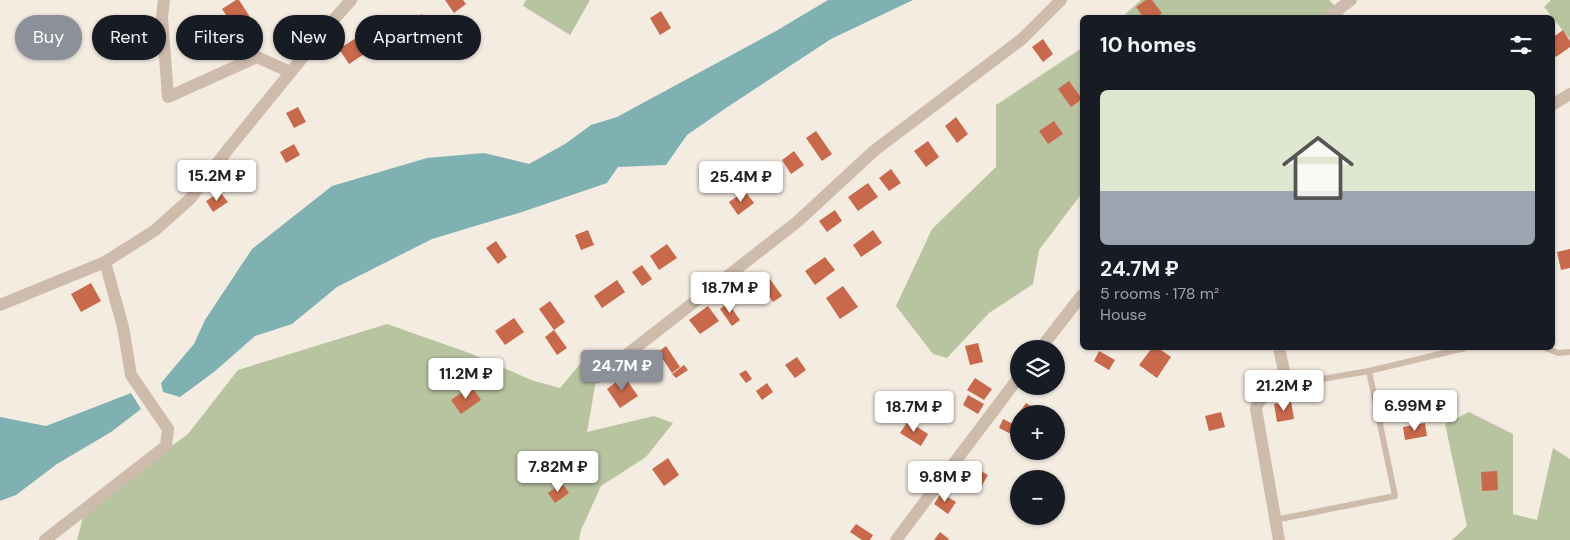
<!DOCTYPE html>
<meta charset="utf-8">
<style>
body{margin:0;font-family:"DM Sans",sans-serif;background:#242831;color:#f1f3f6;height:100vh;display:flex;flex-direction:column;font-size:19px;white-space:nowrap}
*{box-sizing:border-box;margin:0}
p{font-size:16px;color:#9ea1a6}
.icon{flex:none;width:28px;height:28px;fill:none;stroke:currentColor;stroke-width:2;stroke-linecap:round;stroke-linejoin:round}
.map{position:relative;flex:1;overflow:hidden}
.drawer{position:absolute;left:1080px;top:15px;width:475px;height:335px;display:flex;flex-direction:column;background:#171b24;border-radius:8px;box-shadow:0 1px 4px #0004}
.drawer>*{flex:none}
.top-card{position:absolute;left:15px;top:15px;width:475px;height:45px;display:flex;gap:10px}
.fabs{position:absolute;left:1010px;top:340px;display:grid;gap:10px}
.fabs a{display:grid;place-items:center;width:55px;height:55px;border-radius:50%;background:#171b24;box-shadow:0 1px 4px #0004;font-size:25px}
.price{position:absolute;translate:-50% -42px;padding:0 11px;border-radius:5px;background:#fff;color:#222;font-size:16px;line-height:32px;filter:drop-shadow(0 1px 2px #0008)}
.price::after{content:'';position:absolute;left:50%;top:30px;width:15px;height:11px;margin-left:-8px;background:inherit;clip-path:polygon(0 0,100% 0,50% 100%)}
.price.on{background:#8c9099;color:#fff}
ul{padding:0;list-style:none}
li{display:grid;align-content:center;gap:10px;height:265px;padding:0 20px}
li+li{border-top:1px solid #363941}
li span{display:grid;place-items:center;height:155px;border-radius:8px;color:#555}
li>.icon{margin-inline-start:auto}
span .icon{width:90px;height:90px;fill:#fffc;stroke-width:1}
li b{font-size:21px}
h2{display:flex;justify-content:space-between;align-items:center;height:60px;padding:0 20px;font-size:21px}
.chip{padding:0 18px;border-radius:22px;background:#171b24;box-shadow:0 1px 4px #0004;font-size:18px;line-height:45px}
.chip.on{background:#8c9099;color:#fff}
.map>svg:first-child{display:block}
.green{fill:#b8c4a0}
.water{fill:#7fb0b2}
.building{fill:#c8694b}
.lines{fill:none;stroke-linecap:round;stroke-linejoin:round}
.lane{stroke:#cdbbac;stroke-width:6}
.street{stroke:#cdbbac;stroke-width:12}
</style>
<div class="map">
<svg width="1570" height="540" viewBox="0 0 1570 540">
<rect width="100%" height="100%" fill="#f4ebe1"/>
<g class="green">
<polygon points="526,0 590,0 570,35 523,6"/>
<polygon points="1141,0 1329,0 1346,17 1121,18"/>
<polygon points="1551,0 1570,0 1570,39 1544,7"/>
<polygon points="1082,48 1082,193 1039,250 1033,284 989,313 947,358 933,354 896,306 932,229 996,167 996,105"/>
<polygon points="387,324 472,354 531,380 560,388 581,363 598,369 587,432 654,416 673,423 646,457 601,486 581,530 579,540 77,540 85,509 188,434 238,370"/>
<polygon points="1469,412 1513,434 1513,514 1537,520 1553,448 1570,459 1570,540 1452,540 1467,526 1445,424"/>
</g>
<g class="water">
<polygon points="828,0 913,0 831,39 726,108 687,135 666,165 618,167 607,183 522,212 432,239 337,287 292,324 255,336 214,372 180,397 163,392 161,383 194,344 205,320 252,249 332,186 427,158 484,153 529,164 565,144 591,125 617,117 776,31"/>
<polygon points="131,393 141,409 111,432 57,464 16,495 0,501 0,417 46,426"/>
</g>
<g class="building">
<polygon points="236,0 239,0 250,17 234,27 222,9"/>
<polygon points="445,0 463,0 466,4 454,13"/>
<polygon points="1146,0 1152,0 1162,13 1156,18 1144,18 1136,7"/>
<polygon points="661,11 671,28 660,35 650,18"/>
<polygon points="422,14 436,33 420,44 406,25"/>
<polygon points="1563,30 1570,41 1570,47 1556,57 1552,51 1552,38"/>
<polygon points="359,36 369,51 349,64 339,49"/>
<polygon points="1043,39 1053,54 1043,62 1032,47"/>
<polygon points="1069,81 1082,99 1071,107 1058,89"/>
<polygon points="298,107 306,122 294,128 286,113"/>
<polygon points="956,117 968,134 957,143 945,126"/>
<polygon points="1054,121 1063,134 1048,144 1039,131"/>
<polygon points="816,131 832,154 822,161 806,138"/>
<polygon points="928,141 939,157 926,167 914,151"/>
<polygon points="294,144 300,155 286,163 280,152"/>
<polygon points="794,151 804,165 791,174 782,160"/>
<polygon points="891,169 901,183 889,191 879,178"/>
<polygon points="868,183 878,197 858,211 848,197"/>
<polygon points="745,191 754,203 738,215 729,202"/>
<polygon points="220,192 228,202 213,212 206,201"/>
<polygon points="835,210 842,221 827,232 819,221"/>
<polygon points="588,230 594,245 581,250 575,235"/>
<polygon points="873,230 882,243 861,257 853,245"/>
<polygon points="496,241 507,257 498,264 486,248"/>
<polygon points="667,244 677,258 659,270 650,256"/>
<polygon points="1570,249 1570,268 1561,270 1557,252"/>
<polygon points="825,257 835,270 815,285 805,271"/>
<polygon points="642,265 652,279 642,286 632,272"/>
<polygon points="767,275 782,296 773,302 759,282"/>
<polygon points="617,280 625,292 602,308 594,296"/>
<polygon points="91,283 101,301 81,312 71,294"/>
<polygon points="843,286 858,307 840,319 826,298"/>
<polygon points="550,301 565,322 554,330 539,309"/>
<polygon points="728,303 740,320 732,326 720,309"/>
<polygon points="708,306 719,321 700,334 689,320"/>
<polygon points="514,318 524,332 505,345 495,331"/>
<polygon points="554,330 567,348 557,355 545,337"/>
<polygon points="978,343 983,362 970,365 965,346"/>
<polygon points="666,346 680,367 672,373 658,352"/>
<polygon points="1152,348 1158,348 1171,357 1157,378 1139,365"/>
<polygon points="1099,351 1115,360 1109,370 1094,361"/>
<polygon points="797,357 806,370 795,378 785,365"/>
<polygon points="486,358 498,375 491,379 480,363"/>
<polygon points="684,365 688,370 676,378 672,374"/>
<polygon points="746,370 752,379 746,383 739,374"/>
<polygon points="624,376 638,396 620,408 607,389"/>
<polygon points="975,378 992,389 984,400 967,390"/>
<polygon points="767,383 773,392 762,400 756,391"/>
<polygon points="471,386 481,400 461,414 451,400"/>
<polygon points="968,395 984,404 978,414 963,405"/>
<polygon points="1291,401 1294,419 1277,422 1274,404"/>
<polygon points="1026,403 1034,408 1030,414 1021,414 1019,413"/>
<polygon points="1221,412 1225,427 1209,431 1205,416"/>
<polygon points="1003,419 1017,426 1013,435 999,428"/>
<polygon points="1056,419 1064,423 1056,437"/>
<polygon points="908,421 928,434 921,446 900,433"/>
<polygon points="1425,423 1427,436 1405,440 1403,427"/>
<polygon points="668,458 679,475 664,486 652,469"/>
<polygon points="971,466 988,475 981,487 965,478"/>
<polygon points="1497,471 1498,490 1482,491 1481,472"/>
<polygon points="562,483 569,493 555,503 548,493"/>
<polygon points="941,493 956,502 948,514 934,504"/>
<polygon points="856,524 873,535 870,540 862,540 850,532"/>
<polygon points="940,532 949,539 948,540 934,540"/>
</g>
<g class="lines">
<g class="lane">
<polyline points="1546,348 1558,353 1570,352"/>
<polyline points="1287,385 1369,371 1465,348"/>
<polyline points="1275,520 1395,496 1369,371"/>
</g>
<g class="street">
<polyline points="164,0 162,17 168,97 257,57 290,72"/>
<polyline points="1327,18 1351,0"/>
<polyline points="1552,105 1570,94"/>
<polyline points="0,305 105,262 154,231 190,199 229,148 330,24 351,0"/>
<polyline points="1040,349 1082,295"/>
<polyline points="598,377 797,222 875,150 1022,39 1061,0"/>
<polyline points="45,540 166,446 168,429 131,375 123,327 105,262"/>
<polyline points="896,540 1019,377"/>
<path d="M1279,540L1256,409C1259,395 1275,391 1287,385L1279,348"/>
</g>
</g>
</svg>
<div class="fabs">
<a><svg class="icon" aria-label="layers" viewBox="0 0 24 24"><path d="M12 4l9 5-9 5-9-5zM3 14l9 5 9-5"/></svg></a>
<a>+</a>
<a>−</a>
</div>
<b class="price" style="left:217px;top:202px">15.2M ₽</b>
<b class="price" style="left:741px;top:203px">25.4M ₽</b>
<b class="price" style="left:730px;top:314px">18.7M ₽</b>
<b class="price on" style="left:622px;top:392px">24.7M ₽</b>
<b class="price" style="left:466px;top:400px">11.2M ₽</b>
<b class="price" style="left:1284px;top:412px">21.2M ₽</b>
<b class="price" style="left:1415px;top:432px">6.99M ₽</b>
<b class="price" style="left:914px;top:433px">18.7M ₽</b>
<b class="price" style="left:558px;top:493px">7.82M ₽</b>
<b class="price" style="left:945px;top:503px">9.8M ₽</b>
<div class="top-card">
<a class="chip on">Buy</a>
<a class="chip">Rent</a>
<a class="chip">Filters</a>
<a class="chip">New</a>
<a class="chip">Apartment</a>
</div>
<section class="drawer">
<h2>10 homes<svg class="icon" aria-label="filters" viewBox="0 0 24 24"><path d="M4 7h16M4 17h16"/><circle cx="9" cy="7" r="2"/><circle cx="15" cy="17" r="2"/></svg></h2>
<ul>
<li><span style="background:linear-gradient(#dfe7d0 65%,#9aa5b1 0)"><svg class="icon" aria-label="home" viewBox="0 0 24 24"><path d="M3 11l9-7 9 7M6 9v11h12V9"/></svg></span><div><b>24.7M ₽</b><p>5 rooms · 178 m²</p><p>House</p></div></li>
</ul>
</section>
</div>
